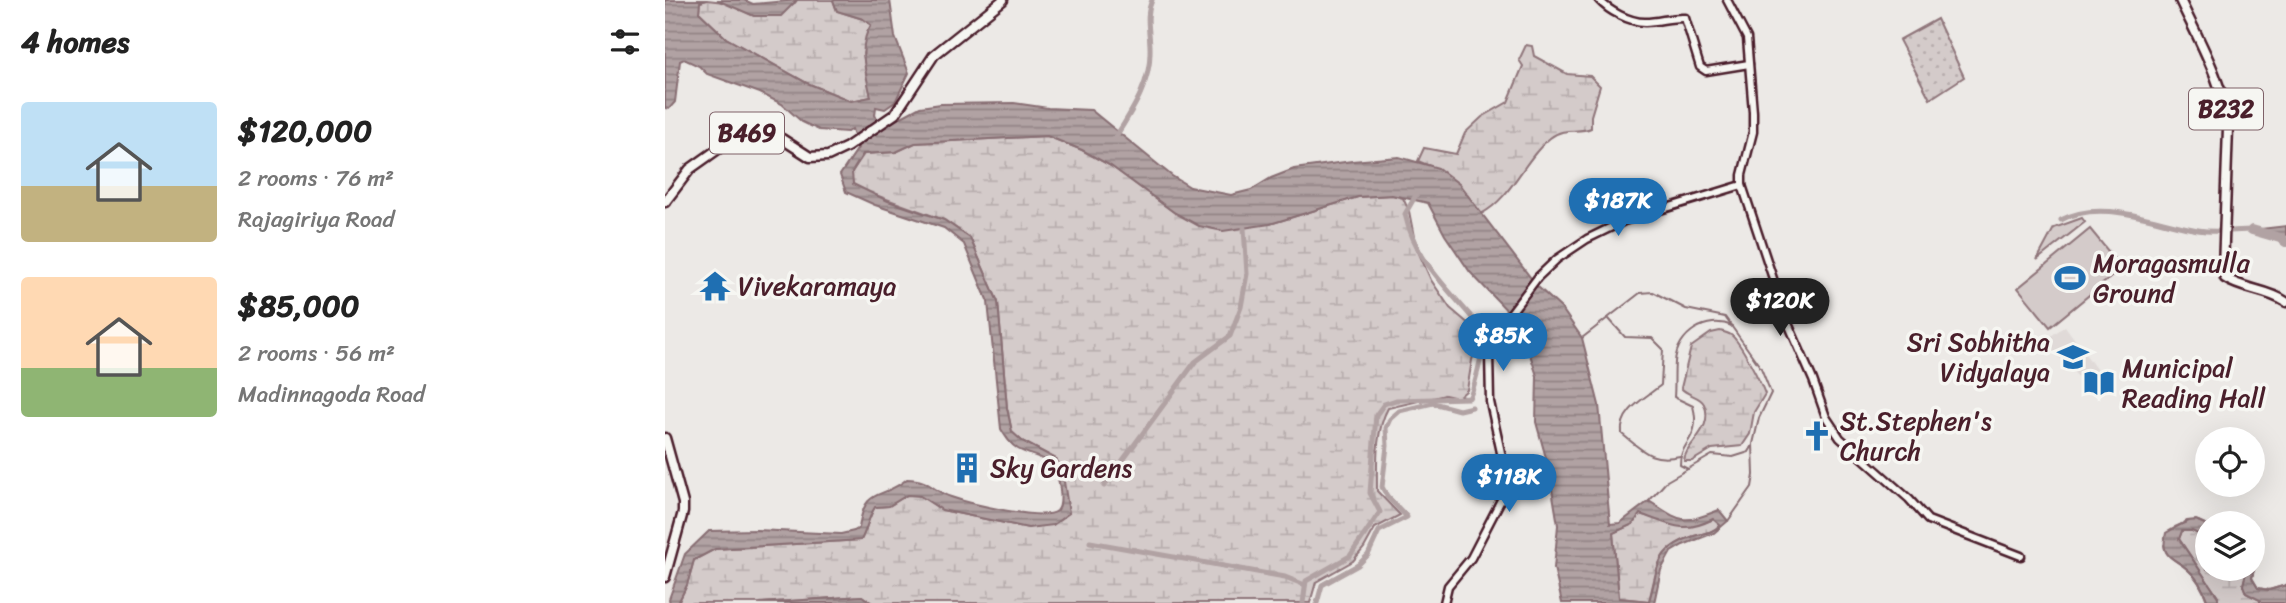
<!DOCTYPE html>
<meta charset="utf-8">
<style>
body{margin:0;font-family:Sriracha,sans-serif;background:#f6f6f6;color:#222;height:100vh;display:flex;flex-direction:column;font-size:26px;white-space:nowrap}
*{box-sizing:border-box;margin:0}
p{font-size:23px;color:#767676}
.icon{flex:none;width:38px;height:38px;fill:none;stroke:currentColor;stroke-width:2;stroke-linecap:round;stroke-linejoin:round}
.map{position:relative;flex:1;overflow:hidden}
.sheet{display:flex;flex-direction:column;background:#fff;width:665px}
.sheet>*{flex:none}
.controls{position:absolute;left:1530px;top:427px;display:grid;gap:14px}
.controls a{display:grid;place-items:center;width:70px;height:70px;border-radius:50%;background:#fff;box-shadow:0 7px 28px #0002;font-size:35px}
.price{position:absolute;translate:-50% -60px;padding:0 16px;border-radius:24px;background:#1f6fb2;color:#fff;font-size:23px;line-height:46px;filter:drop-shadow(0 2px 4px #0008)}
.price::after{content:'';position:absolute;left:50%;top:42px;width:21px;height:16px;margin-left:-10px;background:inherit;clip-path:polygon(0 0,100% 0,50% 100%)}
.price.selected{background:#222;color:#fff}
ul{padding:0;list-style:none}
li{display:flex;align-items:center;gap:21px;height:175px;padding:0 21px}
li span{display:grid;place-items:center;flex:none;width:196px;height:140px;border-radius:7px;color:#555}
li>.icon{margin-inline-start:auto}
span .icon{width:84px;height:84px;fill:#fffc;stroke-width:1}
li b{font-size:30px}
h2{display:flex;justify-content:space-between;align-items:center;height:84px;padding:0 21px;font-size:30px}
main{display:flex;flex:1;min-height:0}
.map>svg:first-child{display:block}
.built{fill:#e0dad8}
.grass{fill:url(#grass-dots);stroke:#8f757a;stroke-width:2}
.wetland{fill:url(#wetland-marsh);stroke:#8f757a;stroke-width:2}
.park{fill:url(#park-tufts);stroke:#8f757a;stroke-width:2}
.garden{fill:#d4cbca;stroke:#8f757a;stroke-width:2}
.water{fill:url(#water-rules);stroke:#886e73;stroke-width:2;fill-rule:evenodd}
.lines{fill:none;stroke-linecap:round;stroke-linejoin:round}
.stream{stroke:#886e73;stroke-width:2}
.canal{stroke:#b1a2a3;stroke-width:5}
.river{stroke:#b1a2a3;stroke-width:10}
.tertiary-casing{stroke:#4a1f2b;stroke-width:11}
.primary-casing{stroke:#4a1f2b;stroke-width:13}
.tertiary{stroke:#f6f6f2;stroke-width:6}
.primary{stroke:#f6f6f2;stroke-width:8}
.labels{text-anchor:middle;stroke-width:7;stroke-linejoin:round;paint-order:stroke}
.shield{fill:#f6f6f2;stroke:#7e6067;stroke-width:2}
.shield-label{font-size:24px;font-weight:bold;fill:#4a1f2b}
.poi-label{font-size:26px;fill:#4a1f2b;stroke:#f6f6f2;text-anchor:start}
</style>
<main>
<section class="sheet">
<h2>4 homes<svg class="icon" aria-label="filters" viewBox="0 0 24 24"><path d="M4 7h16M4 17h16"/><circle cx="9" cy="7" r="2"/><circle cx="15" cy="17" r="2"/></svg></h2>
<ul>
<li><span style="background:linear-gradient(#bfe0f5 60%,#c2b280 0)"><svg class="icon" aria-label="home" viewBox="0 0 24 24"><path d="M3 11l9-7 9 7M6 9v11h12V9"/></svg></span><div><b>$120,000</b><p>2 rooms · 76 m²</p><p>Rajagiriya Road</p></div></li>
<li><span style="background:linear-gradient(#ffd9b3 65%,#8fb573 0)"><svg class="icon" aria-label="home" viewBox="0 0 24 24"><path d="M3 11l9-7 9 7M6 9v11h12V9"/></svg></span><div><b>$85,000</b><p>2 rooms · 56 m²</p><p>Madinnagoda Road</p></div></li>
</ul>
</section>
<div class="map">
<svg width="1621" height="603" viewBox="0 0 1621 603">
<defs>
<pattern id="grass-dots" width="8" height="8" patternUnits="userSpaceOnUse" patternTransform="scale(1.75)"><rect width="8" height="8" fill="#d4cbca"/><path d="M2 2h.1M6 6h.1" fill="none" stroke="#b8aeae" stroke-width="1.8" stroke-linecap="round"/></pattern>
<pattern id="wetland-marsh" width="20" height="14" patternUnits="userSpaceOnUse" patternTransform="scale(1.75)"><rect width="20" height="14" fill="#d4cbca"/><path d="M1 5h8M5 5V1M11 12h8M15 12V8" fill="none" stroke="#b8aeae"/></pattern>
<pattern id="park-tufts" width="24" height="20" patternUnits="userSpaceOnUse" patternTransform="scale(1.75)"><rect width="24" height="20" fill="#d4cbca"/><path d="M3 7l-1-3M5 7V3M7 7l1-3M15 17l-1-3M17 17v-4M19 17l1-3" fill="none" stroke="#b8aeae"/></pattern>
<pattern id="water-rules" width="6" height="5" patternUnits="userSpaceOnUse" patternTransform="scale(1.75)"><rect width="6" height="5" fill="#b1a2a3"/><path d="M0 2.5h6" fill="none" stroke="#928385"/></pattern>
</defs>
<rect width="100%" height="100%" fill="#ece9e6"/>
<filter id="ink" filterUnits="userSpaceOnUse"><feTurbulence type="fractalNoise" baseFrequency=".0143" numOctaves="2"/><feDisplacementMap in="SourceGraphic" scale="14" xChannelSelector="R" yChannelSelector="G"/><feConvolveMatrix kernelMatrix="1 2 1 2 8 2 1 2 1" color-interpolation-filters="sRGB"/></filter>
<g filter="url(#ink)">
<polygon class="built" points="1400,326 1434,373 1418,382 1379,341"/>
<polygon class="grass" points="1272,19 1299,77 1265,99 1234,40"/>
<g class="wetland">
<polygon points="42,0 59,2 89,16 130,3 132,0 168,0 172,11 198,19 206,25 198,54 206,97 186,101 142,83 61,38 34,12 35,2"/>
<path d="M861,45L867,46L869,56L902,74L925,76L935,86L926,116V128C913,134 900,126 885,138C859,159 847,198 816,214C796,186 785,173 753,161L759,148L791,154L800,133L817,117L843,102L858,66L854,60Z"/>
<path d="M382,136L417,150L446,166L510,213L605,224L693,197L727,195L738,198L744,211L751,247L766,280L785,308L812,331L815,339L807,360L802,390L793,398L780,395L723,408C710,432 712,463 712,491L735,515L710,528L699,548L688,561L651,582L645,603H207L197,596L95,603H13L22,585L29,560L50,549L196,540C202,529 203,518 210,507L224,506L242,495H255L277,510L363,528L404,513L391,459L357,441L347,432L342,408L333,302L305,238L279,220L194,189L188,184L186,173L199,154L231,152L250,143Z"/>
<path d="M1055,331C1059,332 1063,333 1066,335C1075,341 1096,383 1100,394L1089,412L1085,434L1077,446L1047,449L1027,461H1019C1020,443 1050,430 1039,404C1036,396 1023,396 1016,388L1026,347L1046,333Z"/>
<path d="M975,514C992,520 1032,528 1049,519L1055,525C1048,533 1039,533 1029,536C991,549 993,566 984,601L954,598L948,533L968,524Z"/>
<polygon points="1517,531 1527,531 1542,538 1542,569 1582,569 1578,585 1581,593 1595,600 1595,603 1553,603 1553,597 1514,539"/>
</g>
<polygon class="park" points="1417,218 1420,222 1372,260 1389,228"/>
<polygon class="garden" points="1425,229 1457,268 1385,327 1353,288"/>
<g class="water">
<path d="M0,0H42L35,2L34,12L61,38L142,83L186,101L206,97C201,74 192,46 206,25L198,19L172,11L168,0H225L230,37L244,73L230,102L220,109L211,107L210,115L216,128L255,107L276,104L349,103L383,108L426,110L507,176L525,187L566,195L586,190L606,178L629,169L687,161L734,157L773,168L794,184L872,286L897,309L917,338L934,405L945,524L955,523L984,501C1017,522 1016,525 1054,510L1063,521L1049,533L1018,545L1006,552L996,570L989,603H897L889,568L893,525L883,465L871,422L872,376L859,336L851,320L805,272L780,235L763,203L727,195L693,197L605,224L558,231L534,226L510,213L446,166L417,150L382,136L250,143L231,152L198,154L187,172L188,184L223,201L279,220L305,238L333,302L342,408L347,432L357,441L391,459L397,469L404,513L388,525L363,528L277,510L255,496L242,495L224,506L210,507C203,518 202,529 196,540L50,549L29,560L22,585L13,603H5L4,599L20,554L44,531L92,530L176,534L189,531L194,528C200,485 216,501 242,479C265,479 267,491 286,497C303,503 379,522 392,511C399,504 394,478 390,470C384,457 365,456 353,449C345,444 341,437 336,429L323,302L299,244L279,228L210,205L181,192L175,175L193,148L187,129L182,132L154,130L137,122L117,104L95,93L42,74L34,66L19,59L15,61L10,102L4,109L0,108ZM975,514C1004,524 1018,535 1048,519L1055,525C1048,533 1039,533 1029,536C988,550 995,566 984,601L954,598L948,533L968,524Z"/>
<polygon points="52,0 79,0 88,4 132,0 116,16 89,16"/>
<polygon points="1621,226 1621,242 1615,238 1587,230"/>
<path d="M1531,520L1542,525V538L1527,531H1517L1514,539L1553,597V603H1543C1539,591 1532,577 1522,569C1507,556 1495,558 1501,533L1522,521Z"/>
<polygon points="1587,547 1592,556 1587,578 1593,588 1604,590 1621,585 1621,603 1595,603 1595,600 1581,593 1578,585 1582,569 1587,569"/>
<polygon points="197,596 207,603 95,603"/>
</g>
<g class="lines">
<g class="stream">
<path d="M944,319L960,337L987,338L998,349L996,385C980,398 954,411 957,434C979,452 986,462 1015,456"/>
<polyline points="917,338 975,293 988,292 1021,309 1060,317 1096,368 1106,393 1094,418 1088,444 1089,475 1087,487 1063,521"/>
<path d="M1023,469L1015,465C1014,442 1037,439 1028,406L1009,397C1010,385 1009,374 1010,362C1012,333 1042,315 1067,326"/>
<polyline points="984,501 1002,481 1047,455 1068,457 1084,452 1088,445"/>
<polyline points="1533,521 1542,525"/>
<polyline points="1510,527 1524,521"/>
<path d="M1499,545C1501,559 1512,560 1522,569C1532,577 1539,591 1543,603"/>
<polyline points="1590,565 1587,578 1593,588 1604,590 1621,585"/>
</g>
<g class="canal">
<path d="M450,138C466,112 485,85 485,53C486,34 479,18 487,0"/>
<path d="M1396,220C1437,198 1490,223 1533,230C1550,233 1570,230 1587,230"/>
<polyline points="439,486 530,362 565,336 576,307 582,274 579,228"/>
<polyline points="425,542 620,577 640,585"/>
<path d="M638,603L641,581L685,556L715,512L705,493L711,415L719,404L731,400L804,398C811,387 817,350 821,335C791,295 751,265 740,214L751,195"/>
<polyline points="652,603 657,585 693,565 703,555 714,531 742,517 722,496 717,487 722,446 721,428 725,419 734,411 768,403 794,410 807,407"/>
</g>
<polyline class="river" points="1587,230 1615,238 1621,242"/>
<g class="tertiary-casing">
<g id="tertiary">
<path d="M934,0C944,11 964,22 980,22C994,22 1006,17 1020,18L1035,67L1041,71L1084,64"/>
<polyline points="1062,0 1082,38 1088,112 1088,132 1077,175 1077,185 1122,321 1148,380 1161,417 1175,438 1244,499 1263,520 1356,556"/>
<polyline points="779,603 783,586 806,558 838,496 840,471 825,402 824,352 829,335 873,277 892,259 922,239 959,221 1077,185"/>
</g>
</g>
<g class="primary-casing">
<g id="primary">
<path d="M1515,0C1534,41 1559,83 1563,128L1558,269L1560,278C1578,290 1602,289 1621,302"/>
<polyline points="0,202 25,169 66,140 84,132 103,133 117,139 145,157 163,156 182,147 230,114 269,55 338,0"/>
<polyline points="0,438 18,503 18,512 0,577"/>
</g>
</g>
<use href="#tertiary" class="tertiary"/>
<use href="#primary" class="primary"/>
</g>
</g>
<defs>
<g id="stadium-bare" transform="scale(2.415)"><path d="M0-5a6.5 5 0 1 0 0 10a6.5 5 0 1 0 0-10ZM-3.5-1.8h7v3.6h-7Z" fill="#1f6fb2" stroke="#f6f6f2" stroke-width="2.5" paint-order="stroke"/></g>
<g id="temple-bare" transform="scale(2.415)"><path d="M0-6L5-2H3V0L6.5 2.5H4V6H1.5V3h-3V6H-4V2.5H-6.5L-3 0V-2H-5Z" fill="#1f6fb2" stroke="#f6f6f2" stroke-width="2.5" paint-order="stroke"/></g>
<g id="school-bare" transform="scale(2.415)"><path d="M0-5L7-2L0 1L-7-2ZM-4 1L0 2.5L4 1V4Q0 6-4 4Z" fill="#1f6fb2" stroke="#f6f6f2" stroke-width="2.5" paint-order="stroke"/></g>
<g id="library-bare" transform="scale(2.415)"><path d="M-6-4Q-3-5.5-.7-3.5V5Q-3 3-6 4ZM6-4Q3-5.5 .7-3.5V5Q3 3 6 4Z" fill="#1f6fb2" stroke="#f6f6f2" stroke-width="2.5" paint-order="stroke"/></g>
<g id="church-bare" transform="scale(2.415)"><path d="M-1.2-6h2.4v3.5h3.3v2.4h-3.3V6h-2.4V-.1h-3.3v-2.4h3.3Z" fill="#1f6fb2" stroke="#f6f6f2" stroke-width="2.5" paint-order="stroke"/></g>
<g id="building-bare" transform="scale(2.415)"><path d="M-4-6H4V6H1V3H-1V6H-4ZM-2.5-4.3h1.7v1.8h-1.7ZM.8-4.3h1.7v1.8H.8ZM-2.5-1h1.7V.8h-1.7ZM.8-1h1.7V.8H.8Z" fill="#1f6fb2" stroke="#f6f6f2" stroke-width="2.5" paint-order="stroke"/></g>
</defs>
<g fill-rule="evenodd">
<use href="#stadium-bare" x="1405" y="278"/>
<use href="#temple-bare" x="50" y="286"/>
<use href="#school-bare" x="1408" y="357"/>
<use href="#library-bare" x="1434" y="383"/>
<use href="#church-bare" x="1152" y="436"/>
<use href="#building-bare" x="302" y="468"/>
</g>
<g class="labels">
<g class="shield">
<rect x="1524" y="88.5" width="74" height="41" rx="5"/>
<rect x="45" y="112.5" width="74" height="41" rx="5"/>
</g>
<g class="shield-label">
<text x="1561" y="117">B232</text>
<text x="82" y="141">B469</text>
</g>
<g class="poi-label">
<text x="1428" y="272">Moragasmulla<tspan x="1428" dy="30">Ground</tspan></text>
<text x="73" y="295">Vivekaramaya</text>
<text x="1385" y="351" text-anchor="end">Sri Sobhitha<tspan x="1385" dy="30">Vidyalaya</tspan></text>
<text x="1457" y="377">Municipal<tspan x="1457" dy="30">Reading Hall</tspan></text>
<text x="1175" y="430">St.Stephen's<tspan x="1175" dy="30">Church</tspan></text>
<text x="325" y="477">Sky Gardens</text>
</g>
</g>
</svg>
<div class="controls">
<a><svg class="icon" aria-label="locate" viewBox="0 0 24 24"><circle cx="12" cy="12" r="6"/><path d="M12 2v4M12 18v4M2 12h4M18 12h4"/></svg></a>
<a><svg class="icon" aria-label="layers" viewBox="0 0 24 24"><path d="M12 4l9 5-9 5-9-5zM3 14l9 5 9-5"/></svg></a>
</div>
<b class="price" style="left:953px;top:238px">$187K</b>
<b class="price selected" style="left:1115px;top:338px">$120K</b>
<b class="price" style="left:838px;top:373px">$85K</b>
<b class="price" style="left:844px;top:514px">$118K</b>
</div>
</main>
